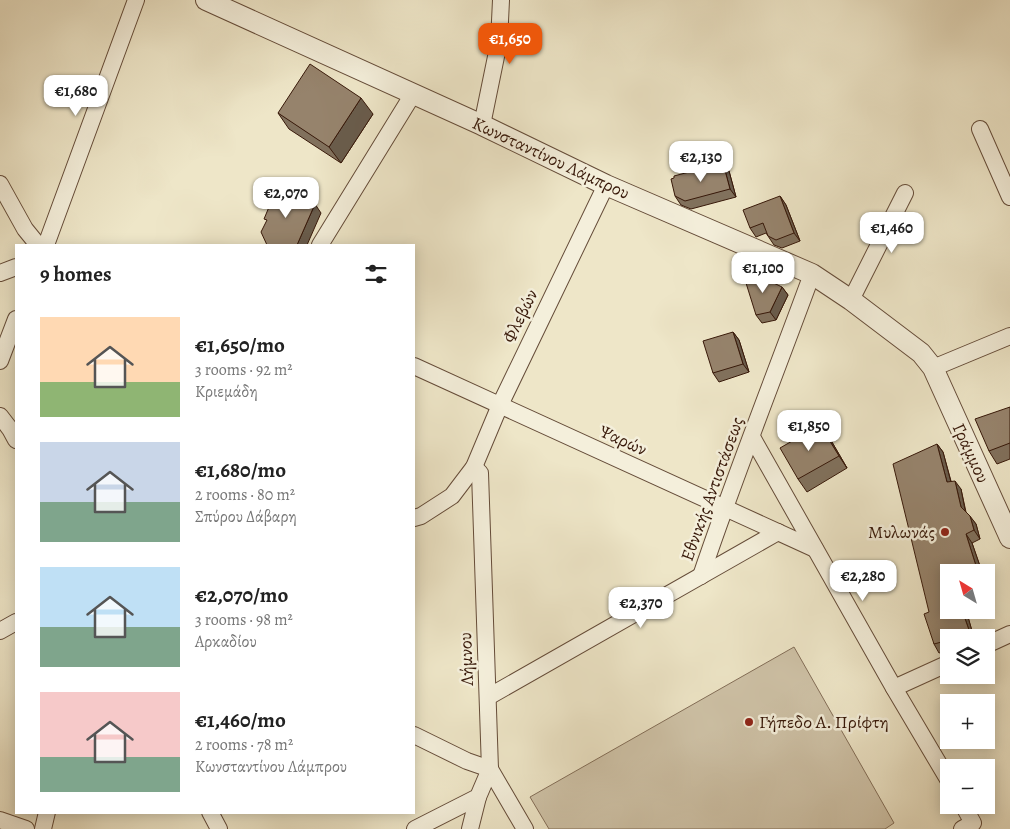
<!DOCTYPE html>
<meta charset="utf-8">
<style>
body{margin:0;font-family:Alegreya,serif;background:#f6f6f6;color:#222;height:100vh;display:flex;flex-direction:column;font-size:19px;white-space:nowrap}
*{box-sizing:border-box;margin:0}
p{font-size:16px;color:#767676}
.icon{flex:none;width:28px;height:28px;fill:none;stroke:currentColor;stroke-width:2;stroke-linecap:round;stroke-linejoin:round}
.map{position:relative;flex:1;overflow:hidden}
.drawer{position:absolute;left:15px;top:244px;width:400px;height:570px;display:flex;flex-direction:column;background:#fff;border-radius:0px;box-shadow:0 2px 12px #0003}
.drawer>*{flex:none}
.needle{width:32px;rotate:323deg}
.fabs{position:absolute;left:940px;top:564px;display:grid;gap:10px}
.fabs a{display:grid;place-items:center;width:55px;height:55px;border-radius:0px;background:#fff;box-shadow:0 2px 12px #0003;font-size:25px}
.price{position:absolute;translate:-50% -42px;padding:0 11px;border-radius:10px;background:#fff;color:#222;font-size:16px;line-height:32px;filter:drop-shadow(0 1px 2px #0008)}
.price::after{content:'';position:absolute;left:50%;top:30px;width:15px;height:11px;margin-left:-8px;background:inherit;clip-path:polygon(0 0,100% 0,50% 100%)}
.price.current{background:#ea580c;color:#fff}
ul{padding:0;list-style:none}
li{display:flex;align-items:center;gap:15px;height:125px;padding:0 25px}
li span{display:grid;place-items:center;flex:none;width:140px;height:100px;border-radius:0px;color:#555}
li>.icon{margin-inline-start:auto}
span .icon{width:60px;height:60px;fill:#fffc;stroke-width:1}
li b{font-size:21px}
h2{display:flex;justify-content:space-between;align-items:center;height:60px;padding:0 25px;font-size:21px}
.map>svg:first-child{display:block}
.green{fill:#cfc3a8;stroke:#836e58}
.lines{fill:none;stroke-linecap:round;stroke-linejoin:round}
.minor-casing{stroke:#654c39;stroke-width:18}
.tertiary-casing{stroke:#654c39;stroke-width:22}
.minor{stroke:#f4efdb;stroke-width:16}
.tertiary{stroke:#f4efdb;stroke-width:20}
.wall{fill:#81715d;stroke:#371809}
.shaded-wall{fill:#695c4c;stroke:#371809}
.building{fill:#96836c;stroke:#371809}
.poi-dot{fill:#8f2418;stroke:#f4efdb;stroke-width:2}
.labels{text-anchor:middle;stroke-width:5;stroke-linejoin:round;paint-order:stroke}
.street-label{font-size:18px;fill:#371809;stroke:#f4efdb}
.poi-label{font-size:18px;fill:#371809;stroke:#f4efdb;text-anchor:end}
</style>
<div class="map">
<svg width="1010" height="829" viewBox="0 0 1010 829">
<rect width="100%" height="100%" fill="#eee6c8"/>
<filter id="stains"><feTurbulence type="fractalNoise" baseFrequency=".004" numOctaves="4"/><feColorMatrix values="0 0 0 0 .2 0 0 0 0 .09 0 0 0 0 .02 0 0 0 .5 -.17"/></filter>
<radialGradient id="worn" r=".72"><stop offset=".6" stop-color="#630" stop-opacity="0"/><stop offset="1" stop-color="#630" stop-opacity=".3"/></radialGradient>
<polygon class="green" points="794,647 894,823 885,829 549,829 530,797"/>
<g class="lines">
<g class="minor-casing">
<g id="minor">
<polyline points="482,125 499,42 501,0"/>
<polyline points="980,129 1010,197"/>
<polyline points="0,184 25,229 38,245"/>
<polyline points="46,245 136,0"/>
<polyline points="320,245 413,94"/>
<polyline points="0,273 16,267"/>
<polyline points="851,300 905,193"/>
<polyline points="0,361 16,319"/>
<polyline points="414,366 815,549"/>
<polyline points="933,368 1010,336"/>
<polyline points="0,416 10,429 16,440"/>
<polyline points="752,437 894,688 949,781"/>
<polyline points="414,518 421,516 452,496 474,467 500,405 606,185"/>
<path d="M701,576C735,475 775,375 812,274"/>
<polyline points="0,631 16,622"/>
<polyline points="986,645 1010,634"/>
<polyline points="894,688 949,663"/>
<polyline points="488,697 778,532"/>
<polyline points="414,735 467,761 490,769"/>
<polyline points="490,769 525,829"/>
<polyline points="210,812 219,829"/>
<polyline points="0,820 26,829"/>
<polyline points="43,829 47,812"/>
<polyline points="415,829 478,797 490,769 480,473 474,467"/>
<polyline points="470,829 478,797"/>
<polyline points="962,829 973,823 963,805"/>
</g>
</g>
<g class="tertiary-casing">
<polyline id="tertiary" points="206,0 482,125 606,185 812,274 851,300 921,353 933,368 1010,538"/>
</g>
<use href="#minor" class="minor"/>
<use href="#tertiary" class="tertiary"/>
</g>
<g class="wall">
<polygon points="278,113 373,114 341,163 289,129"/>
<polygon points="729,171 736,197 691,209 681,205 675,196"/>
<polygon points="780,196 786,205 800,241 782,248 774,245 766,233 756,237 750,228"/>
<polygon points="782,287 788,295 776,320 762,323 756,315"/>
<polygon points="733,332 739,340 749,372 719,382 713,373"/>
<polygon points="1010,407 1010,459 997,464 989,451"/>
<polygon points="820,425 829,437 847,468 807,492 798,479"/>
<polygon points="937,444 943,452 951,481 961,489 966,512 976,524 980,539 972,543 982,572 949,572 949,610 966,610 974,638 949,638 949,650 939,653 934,644"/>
</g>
<g class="shaded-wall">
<polygon points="361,98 373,114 341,163 329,147"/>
<polygon points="723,163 729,171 736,197 730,189"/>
<polygon points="780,196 786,205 800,241 794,233"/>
<polygon points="315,204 321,213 307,245 297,245"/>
<polygon points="782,287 788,295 776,320 770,312"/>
<polygon points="733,332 739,340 749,372 743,364"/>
<polygon points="820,425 829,437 847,468 839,456"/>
<polygon points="937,444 943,452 953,490 947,482"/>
<polygon points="955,481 961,489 966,515 961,507"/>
<polygon points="970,516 976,524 980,539 974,530"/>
<polygon points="966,534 972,543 982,572 980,572 977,569"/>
<polygon points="962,610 966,610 974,638 969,630"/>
</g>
<g class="building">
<polygon points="310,64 361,98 329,147 278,113"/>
<polygon points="723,163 730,189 685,201 675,196 671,179 674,178 674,176"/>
<polygon points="277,188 315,204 297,245 267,245 261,232 267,220 264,219"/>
<polygon points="780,196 794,233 776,240 768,236 763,223 750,228 743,210"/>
<polygon points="757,275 782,287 770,312 756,315 746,283"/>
<polygon points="733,332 743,364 713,373 703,341"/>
<polygon points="1010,407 1010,443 989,451 975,419"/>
<polygon points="820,425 839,456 798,479 780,448"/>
<polygon points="937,444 947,482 955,481 961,507 970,516 974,530 966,534 977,569 969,572 949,572 949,610 962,610 969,630 950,636 950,638 949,638 949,640 934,644 924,614 929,612 893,464"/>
</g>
<g class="poi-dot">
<circle cx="945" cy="532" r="5"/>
<circle cx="749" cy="722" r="5"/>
</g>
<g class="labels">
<g class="street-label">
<text transform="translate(551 158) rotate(25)" y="6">Κωνσταντίνου Λάμπρου</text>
<text transform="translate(520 316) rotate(-64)" y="6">Φλεβών</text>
<text transform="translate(623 440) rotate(25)" y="6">Ψαρών</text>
<text transform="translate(971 453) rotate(65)" y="6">Γράμμου</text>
<text transform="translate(712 489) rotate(-70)" y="6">Εθνικής Αντιστάσεως</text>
<text transform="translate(466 659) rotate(-92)" y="6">Λήμνου</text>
</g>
<g class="poi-label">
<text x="935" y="538">Μυλωνάς</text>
<text x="759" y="728" text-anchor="start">Γήπεδο Α. Πρίφτη</text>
</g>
</g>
<rect width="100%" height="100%" filter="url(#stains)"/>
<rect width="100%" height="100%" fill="url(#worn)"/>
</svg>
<div class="fabs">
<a><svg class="needle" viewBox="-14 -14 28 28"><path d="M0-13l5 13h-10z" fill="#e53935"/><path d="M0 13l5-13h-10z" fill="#767676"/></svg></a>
<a><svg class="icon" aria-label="layers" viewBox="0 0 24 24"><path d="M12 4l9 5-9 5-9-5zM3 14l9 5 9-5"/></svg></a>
<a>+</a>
<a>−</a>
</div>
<b class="price current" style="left:510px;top:65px">€1,650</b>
<b class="price" style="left:76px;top:117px">€1,680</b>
<b class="price" style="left:701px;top:183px">€2,130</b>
<b class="price" style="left:286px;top:219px">€2,070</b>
<b class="price" style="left:892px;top:254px">€1,460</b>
<b class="price" style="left:763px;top:294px">€1,100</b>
<b class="price" style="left:809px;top:452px">€1,850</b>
<b class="price" style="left:863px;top:602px">€2,280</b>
<b class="price" style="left:641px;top:629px">€2,370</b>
<section class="drawer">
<h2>9 homes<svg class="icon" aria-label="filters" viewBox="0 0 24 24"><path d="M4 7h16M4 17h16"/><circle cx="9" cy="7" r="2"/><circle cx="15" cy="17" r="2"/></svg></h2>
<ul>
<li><span style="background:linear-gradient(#ffd9b3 65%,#8fb573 0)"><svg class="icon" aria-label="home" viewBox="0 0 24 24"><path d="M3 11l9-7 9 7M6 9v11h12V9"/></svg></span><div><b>€1,650/mo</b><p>3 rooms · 92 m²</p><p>Κριεμάδη</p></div></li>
<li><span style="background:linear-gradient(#c9d6e8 60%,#7fa58c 0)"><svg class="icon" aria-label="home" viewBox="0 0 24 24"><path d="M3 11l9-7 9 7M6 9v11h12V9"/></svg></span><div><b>€1,680/mo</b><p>2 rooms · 80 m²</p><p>Σπύρου Δάβαρη</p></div></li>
<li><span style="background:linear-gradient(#bfe0f5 60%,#7fa58c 0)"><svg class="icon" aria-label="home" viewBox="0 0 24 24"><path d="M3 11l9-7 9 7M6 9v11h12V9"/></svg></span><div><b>€2,070/mo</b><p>3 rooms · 98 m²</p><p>Αρκαδίου</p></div></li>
<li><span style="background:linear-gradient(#f6c9c9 65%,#7fa58c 0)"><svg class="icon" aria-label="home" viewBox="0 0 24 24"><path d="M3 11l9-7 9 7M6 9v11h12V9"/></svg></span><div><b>€1,460/mo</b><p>2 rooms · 78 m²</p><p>Κωνσταντίνου Λάμπρου</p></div></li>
</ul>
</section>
</div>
